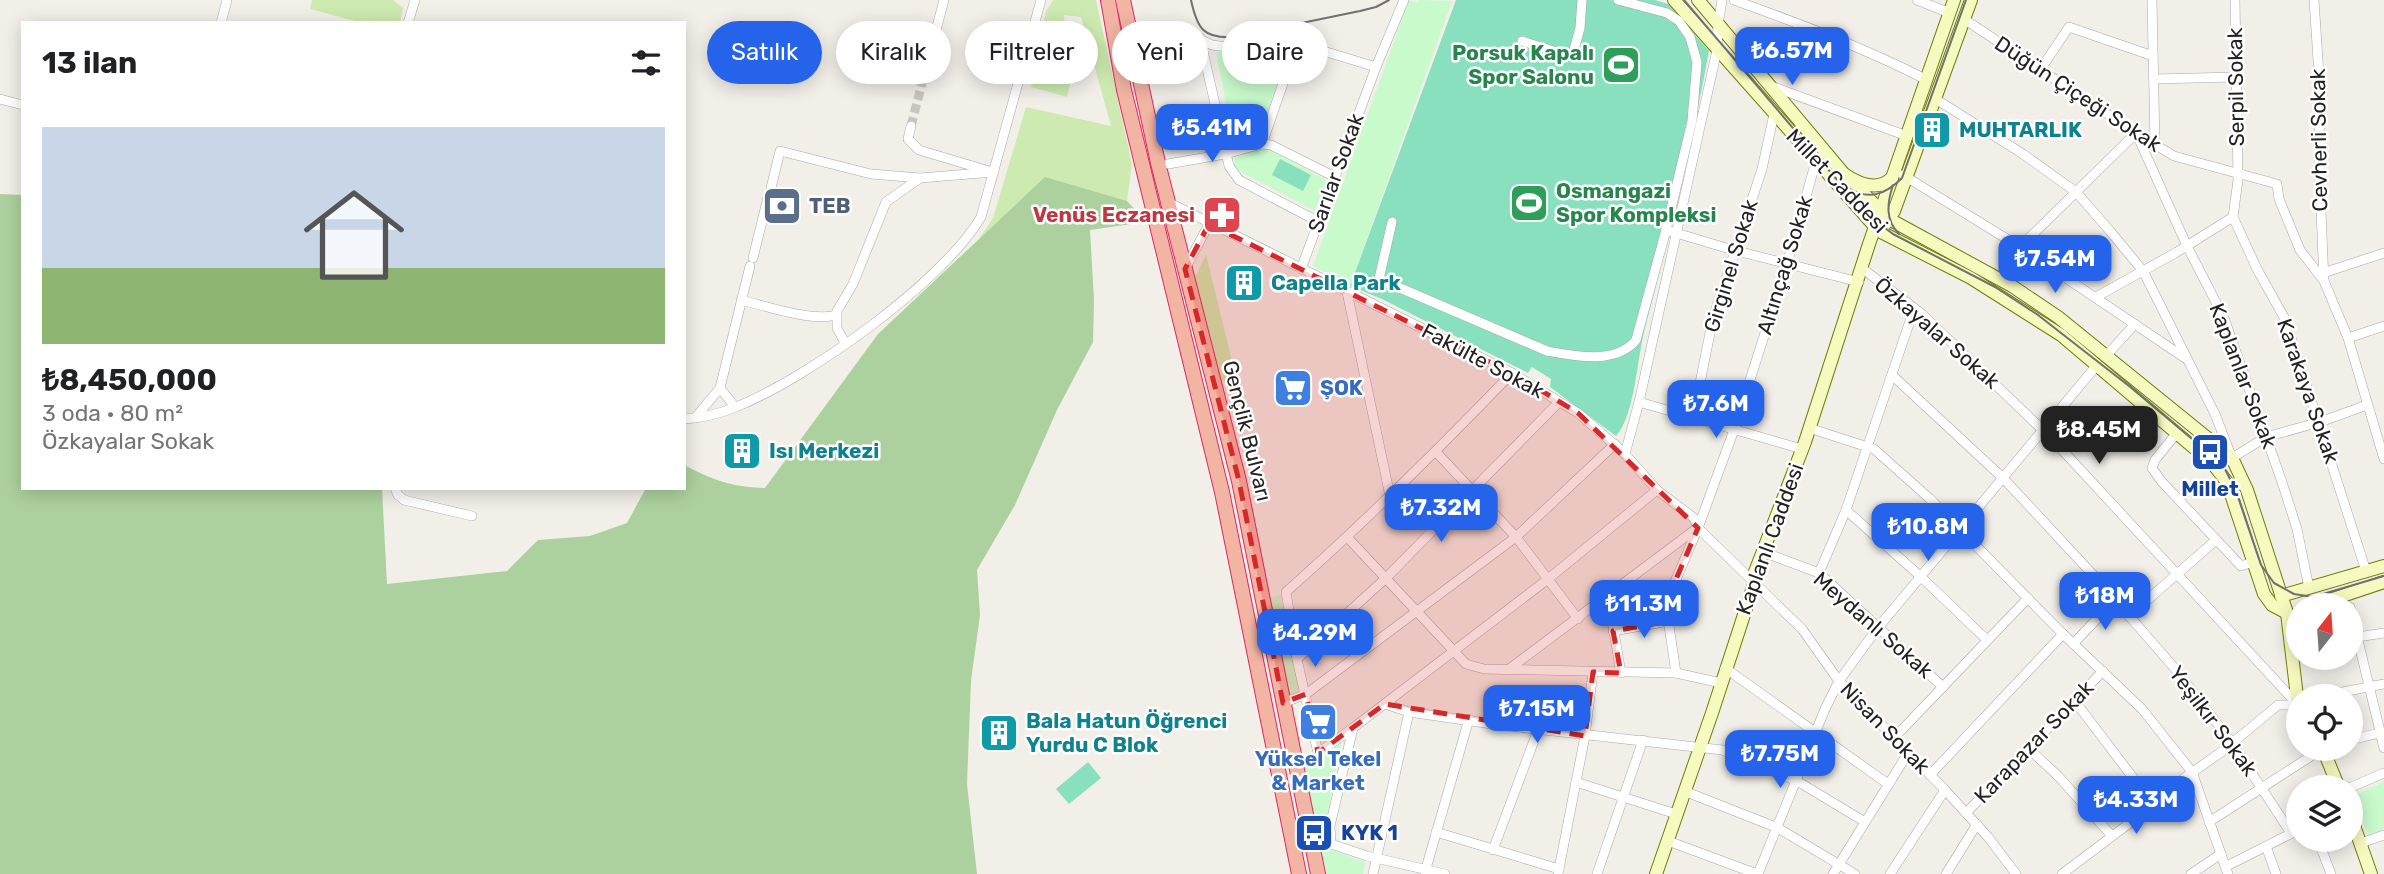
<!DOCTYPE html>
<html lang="tr">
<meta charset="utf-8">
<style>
body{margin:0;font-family:Rubik,sans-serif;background:#f2f2f2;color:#202124;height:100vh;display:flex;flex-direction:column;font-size:26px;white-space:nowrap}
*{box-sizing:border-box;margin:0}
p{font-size:23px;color:#757577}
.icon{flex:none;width:38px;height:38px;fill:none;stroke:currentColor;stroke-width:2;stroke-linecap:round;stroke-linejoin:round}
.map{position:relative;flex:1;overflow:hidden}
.sheet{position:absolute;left:21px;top:21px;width:665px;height:469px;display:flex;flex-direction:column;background:#fff;border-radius:0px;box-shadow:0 4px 18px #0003}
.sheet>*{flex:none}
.top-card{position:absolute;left:707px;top:21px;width:665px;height:63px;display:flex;gap:14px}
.needle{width:46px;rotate:17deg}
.controls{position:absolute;left:2286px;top:593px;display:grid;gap:14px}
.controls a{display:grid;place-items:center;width:77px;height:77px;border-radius:50%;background:#fff;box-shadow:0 4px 18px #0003;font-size:35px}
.price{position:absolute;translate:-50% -60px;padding:0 16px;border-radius:14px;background:#2563eb;color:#fff;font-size:23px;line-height:46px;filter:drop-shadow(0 2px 4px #0008)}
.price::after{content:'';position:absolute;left:50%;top:42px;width:21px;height:16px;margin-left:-10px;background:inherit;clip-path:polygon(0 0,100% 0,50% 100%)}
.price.on{background:#222;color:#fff}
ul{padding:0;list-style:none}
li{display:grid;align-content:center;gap:14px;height:371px;padding:0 21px}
li span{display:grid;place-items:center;height:217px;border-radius:0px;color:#555}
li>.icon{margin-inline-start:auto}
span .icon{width:126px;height:126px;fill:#fffc;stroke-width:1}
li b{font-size:30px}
h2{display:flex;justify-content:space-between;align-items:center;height:84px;padding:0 21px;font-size:30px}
.tag{padding:0 24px;border-radius:32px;background:#fff;box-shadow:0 4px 18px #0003;font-size:24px;line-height:63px}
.tag.on{background:#2563eb;color:#fff}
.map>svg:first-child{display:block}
.grass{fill:#cdebb0}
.forest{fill:#add19e}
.park{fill:#c8facc}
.pitch{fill:#88e0be}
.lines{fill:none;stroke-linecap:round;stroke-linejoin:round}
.minor-tunnel{stroke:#c8c6c1;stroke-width:9;stroke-dasharray:9 4.5;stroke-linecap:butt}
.minor-casing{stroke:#a9a9a9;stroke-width:10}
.secondary-casing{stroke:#707d05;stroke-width:14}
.trunk-casing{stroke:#dc2a67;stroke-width:16}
.minor{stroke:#fff;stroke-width:9}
.secondary{stroke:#f7fabf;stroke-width:12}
.trunk{stroke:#f2b4a3;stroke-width:14}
.tram{stroke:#707070;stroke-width:2}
.marked{fill:#d62828;fill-opacity:0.2;stroke:#d62828;stroke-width:5;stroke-dasharray:14 9;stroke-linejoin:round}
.labels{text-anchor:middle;stroke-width:5;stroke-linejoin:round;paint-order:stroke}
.leisure-label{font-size:21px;font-weight:bold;fill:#27864d;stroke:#fff;text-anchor:end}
.street-label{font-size:21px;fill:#222;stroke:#fff}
.culture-label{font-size:21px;font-weight:bold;fill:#0d838f;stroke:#fff;text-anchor:start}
.service-label{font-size:21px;font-weight:bold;fill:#4e5e75;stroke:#fff;text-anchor:start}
.health-label{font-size:21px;font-weight:bold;fill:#be3a42;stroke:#fff;text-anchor:end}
.shop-label{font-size:21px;font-weight:bold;fill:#366cbe;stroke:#fff;text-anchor:start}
.transit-label{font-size:21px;font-weight:bold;fill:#164399;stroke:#fff}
</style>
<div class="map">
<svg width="2384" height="874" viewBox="0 0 2384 874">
<rect width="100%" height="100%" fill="#f2efe9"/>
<g class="grass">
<polygon points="312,0 393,0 403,8 400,23 362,23 310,9"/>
<polygon points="1053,0 1096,0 1132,164 1127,201 1045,178 979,239 993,218 1026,107 1111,126 1081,17 1064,15 1072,75 1067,97 1031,87 1046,11"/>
<polygon points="1206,254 1238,386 1219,380 1195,278"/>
</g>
<path class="forest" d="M1045,177L1127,201L1146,222L1090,230L1094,300L1093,342L1057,410L1015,505L977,570L980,615L971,681L967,784L977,874H0V194L23,195V488H382L387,584L507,571L538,540L590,536L627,523L646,488H684V465C713,480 732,487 765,488L878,334Z"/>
<g class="park">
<polygon points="1409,0 1418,3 1419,0 1452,1 1350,286 1313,266"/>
<polygon points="1291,46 1260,131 1233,138 1216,52"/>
<polygon points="1260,149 1270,150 1328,181 1315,211 1243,173 1234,166 1234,158"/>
<polygon points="1280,595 1299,689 1289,695 1268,599"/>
<polygon points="1342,739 1324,829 1325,846 1319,850 1303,767"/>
<polygon points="2384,782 2384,829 2368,835 2353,796"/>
<polygon points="1325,848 1365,862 1363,874 1324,874 1319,852"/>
</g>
<g class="pitch">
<path d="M1456,0H1655L1668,4L1709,51C1692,144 1669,236 1645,328C1637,357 1635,416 1616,436L1550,387L1551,379L1532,367L1528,373L1382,299L1350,286Z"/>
<polygon points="1280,159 1311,175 1303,191 1272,175"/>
<polygon points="1088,762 1101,778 1069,804 1056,789"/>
</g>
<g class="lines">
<polyline class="minor-tunnel" points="911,126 923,79"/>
<g class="minor-casing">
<g id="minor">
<polyline points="1618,0 1667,13 1679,21 1690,37 1697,62 1692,121 1666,230"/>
<path d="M1734,0C1800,24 1865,48 1927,80"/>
<polyline points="1917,0 1950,13"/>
<polyline points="2152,0 2155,145"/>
<polyline points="2314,0 2320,90 2319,165 2324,281"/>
<polyline points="1964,19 2136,133 2174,156 2277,184 2279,199 2300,250 2324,281 2348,338 2384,459"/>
<polyline points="221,23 227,0"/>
<polyline points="408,23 415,0"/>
<polyline points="1200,38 1229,166 1239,180 1319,222"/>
<polyline points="1522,41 1572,57 1580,28 1582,0"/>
<polyline points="1152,43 1193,36 1212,45 1227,47 1297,43 1262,144"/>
<polyline points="1297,43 1376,67"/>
<polyline points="2040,70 2069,27 2153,56"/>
<polyline points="923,79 944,0"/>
<polyline points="2154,79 2235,77"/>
<polyline points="1771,86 1907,136"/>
<polyline points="1934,98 2023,154 2076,192 2110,231 2143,271 2215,414 2232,458 2266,437 2320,422 2367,405"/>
<polyline points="0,99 23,105"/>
<polyline points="911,126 908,139 919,150 989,171"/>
<polyline points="2137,135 2187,246 2224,318 2282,482 2297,529 2309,588"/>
<polyline points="1168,164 1225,154 1262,144 1271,145 1335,177"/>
<polyline points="1903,175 2020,247 2185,358"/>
<polyline points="771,188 780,151 871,174 920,178 994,172"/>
<polyline points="1168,202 1512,373 1578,413 1625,454 1657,490 1694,518 1698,528 1802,629 1839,681 1945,790 1988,837 2016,874"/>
<polyline points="2233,217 2257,269 2285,319 2366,571"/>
<path d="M1392,222L1379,279L1547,351C1574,356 1616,365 1636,340L1666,230L1733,250L1859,282"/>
<polyline points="2020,247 2136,133"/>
<polyline points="753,258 768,197"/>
<polyline points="1185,269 1209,224"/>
<polyline points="1301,269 1376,67 1404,0"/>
<polyline points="1863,269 1922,314 2053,440 2298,705"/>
<polyline points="2323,273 2384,253"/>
<polyline points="1347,292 1390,496"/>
<polyline points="2096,297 2177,252 2233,217 2238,180 2235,0"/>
<path d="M741,300C766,306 812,322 836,315"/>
<polyline points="2348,338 2384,326"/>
<polyline points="845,343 837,328 837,311 853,284 886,202 920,178"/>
<polyline points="2106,356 2135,324"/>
<polyline points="1892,375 2003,478 2097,579 2177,671 2232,743 2291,833"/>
<polyline points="1639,402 1802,449"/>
<polyline points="735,407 720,388 750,266"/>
<polyline points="695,418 720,388"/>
<polyline points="1693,418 1713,318 1762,169 1774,114"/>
<path d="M684,419C702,418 719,414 736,407C808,378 942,283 981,217L1041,0"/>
<polyline points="1809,428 1874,449 1929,498 2063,634 2142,709 2192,772 2228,874"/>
<polyline points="2176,434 2155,460 2152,468 2162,482 2241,566 2253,562"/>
<polyline points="1436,452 1516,537 1578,619"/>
<polyline points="1625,454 1639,402 1717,50 1718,25 1722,0"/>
<polyline points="395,488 398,495 404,500 472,516"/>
<polyline points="1846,510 1920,576 1987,640"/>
<polyline points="1347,537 1466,664 1484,669 1676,673 1721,683"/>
<polyline points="1763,552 1819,573 1943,687"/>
<polyline points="1819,573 1846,510 1914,309"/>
<polyline points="1608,597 1621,673"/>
<polyline points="2350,607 2384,748"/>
<polyline points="2129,616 2216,540"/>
<polyline points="1613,631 1669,621"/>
<polyline points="2351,638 2384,633"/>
<polyline points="2073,644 2115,600"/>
<polyline points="1297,659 1386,578 1559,402"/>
<polyline points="1725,668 1888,784"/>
<polyline points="1509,669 1696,529"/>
<polyline points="1676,673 1669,626 1668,598 1698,528 1734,430 1787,264 1816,161"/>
<polyline points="2322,696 2384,684"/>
<polyline points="2074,700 2153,804"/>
<polyline points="1283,703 1306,694 1516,537 1615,444"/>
<polyline points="1385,704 1409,712 1492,724 1722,750 1797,781 1865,822"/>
<path d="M1353,728L1318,753L1297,659L1286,592C1365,522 1439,449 1512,373"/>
<polyline points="1894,738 2028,598"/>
<polyline points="2350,740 2384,732"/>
<polyline points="2028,748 2058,776 2111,835"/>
<polyline points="1930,775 2063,634"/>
<polyline points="1576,782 1676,814"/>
<polyline points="2349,788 2384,773"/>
<polyline points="1684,791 1778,828 1855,874"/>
<polyline points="1966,813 2103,671"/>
<polyline points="2209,822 2322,749"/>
<polyline points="1436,832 1559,869"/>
<polyline points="2318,840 2331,874"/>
<polyline points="1668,841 1757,874"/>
<polyline points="2361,843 2384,835"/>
<polyline points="2266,846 2276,874"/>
<polyline points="1493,850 1538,730"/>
<polyline points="2225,867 2298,830"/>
<polyline points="1425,872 1469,719"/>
<polyline points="1373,874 1409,712"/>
<polyline points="1445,874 1367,856 1331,844 1330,826 1353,728 1548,579 1657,490"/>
<polyline points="1558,874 1585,736 1593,672"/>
<polyline points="1597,874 1643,740"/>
<polyline points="1758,874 1825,709 1839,681 1876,630 2097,365"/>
<polyline points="1833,874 1908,753"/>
<polyline points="1890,874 1945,790"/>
<polyline points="1946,874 1977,824"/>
<polyline points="2062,874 2143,813 2183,779 2224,750 2278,705 2298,705"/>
<polyline points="2191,874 2221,854"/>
</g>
</g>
<g class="secondary-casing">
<g id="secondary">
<polyline points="1674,0 1879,231 1971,278 2061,335 2213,464 2227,482 2264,594 2272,605 2287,613"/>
<path d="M1698,0L1844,174C1859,184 1877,192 1892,178"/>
<polyline points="1844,174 1889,219 2012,286 2058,317 2232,458 2247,490 2287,613 2298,705"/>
<polyline points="1885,224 1894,211 1971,0"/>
<polyline points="2281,596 2384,566"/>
<polyline points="2312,606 2384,582"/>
<polyline points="2323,749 2339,788"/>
<polyline points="2350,814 2371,874"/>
<polyline points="1656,874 1712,713 1755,581 1753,577 1805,442 1869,244 1954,0"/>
</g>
</g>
<g class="trunk-casing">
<g id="trunk">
<polyline points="1108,0 1124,90 1222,492 1299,874"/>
<polyline points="1123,0 1158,163 1239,481 1318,874"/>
</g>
</g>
<use href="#minor" class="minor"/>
<use href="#secondary" class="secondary"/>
<use href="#trunk" class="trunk"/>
<g class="tram">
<path d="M1191,0C1197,28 1203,39 1234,37L1360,11L1376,7L1389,0"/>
<polyline points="1684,0 1838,181 1877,222 1893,234 1995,287 2038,315 2129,386 2223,465 2236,491 2261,565 2274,583 2294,594 2313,597 2384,576"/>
<path d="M1893,185C1887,203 1885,220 1899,234"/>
<path d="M1847,187C1868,201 1885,195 1902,178L1966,0"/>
</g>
</g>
<path class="marked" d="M1209,224L1512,373L1578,413L1698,528L1668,598L1669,621L1613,631L1621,673L1593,672L1585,736L1385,704L1318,753L1306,694L1283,703L1239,481L1185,269Z"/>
<defs>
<g id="stadium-square" transform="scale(2.0125)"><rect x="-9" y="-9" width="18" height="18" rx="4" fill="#2e9e5b" stroke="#fff"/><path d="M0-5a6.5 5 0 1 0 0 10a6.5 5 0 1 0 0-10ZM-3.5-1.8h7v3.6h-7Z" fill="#fff"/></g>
<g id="building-square" transform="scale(2.0125)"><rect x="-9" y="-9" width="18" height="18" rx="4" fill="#0f9aa8" stroke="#fff"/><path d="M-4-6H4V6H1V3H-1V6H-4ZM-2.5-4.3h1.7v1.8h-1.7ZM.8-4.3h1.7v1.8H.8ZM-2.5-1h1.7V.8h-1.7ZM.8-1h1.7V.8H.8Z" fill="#fff"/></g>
<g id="bank-square" transform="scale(2.0125)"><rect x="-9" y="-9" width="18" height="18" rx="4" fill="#5c6f8a" stroke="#fff"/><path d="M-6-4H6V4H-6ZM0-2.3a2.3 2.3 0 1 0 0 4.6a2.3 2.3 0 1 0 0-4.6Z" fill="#fff"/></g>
<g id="pharmacy-square" transform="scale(2.0125)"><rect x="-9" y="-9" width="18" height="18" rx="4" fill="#e0444e" stroke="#fff"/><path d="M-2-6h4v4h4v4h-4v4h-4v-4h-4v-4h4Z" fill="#fff"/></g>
<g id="supermarket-square" transform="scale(2.0125)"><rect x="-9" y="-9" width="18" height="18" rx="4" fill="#3f7fe0" stroke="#fff"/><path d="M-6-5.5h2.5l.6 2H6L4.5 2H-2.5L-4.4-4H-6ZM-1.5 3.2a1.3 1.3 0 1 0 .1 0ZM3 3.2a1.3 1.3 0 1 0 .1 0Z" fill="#fff"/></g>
<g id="bus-square" transform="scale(2.0125)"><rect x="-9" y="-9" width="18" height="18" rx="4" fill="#1a4fb4" stroke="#fff"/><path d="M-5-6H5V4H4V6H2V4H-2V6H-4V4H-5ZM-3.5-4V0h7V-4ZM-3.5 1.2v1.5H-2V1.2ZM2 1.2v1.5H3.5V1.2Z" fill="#fff"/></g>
</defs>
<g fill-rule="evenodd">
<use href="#stadium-square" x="1621" y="65"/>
<use href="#building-square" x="1932" y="130"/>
<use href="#stadium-square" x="1529" y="203"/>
<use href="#bank-square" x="782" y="206"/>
<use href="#pharmacy-square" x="1222" y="215"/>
<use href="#building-square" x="1244" y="283"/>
<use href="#supermarket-square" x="1293" y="388"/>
<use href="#building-square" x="742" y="451"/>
<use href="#bus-square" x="2210" y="452"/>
<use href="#supermarket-square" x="1318" y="722"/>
<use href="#building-square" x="999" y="733"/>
<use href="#bus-square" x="1314" y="833"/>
</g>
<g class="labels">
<g class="leisure-label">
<text x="1594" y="60">Porsuk Kapalı<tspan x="1594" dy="24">Spor Salonu</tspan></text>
<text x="1556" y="198" text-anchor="start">Osmangazi<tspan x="1556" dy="24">Spor Kompleksi</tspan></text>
</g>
<g class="street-label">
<text transform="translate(2236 87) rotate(-91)" y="7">Serpil Sokak</text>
<text transform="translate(2078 94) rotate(33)" y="7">Düğün Çiçeği Sokak</text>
<text transform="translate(2319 140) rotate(-91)" y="7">Cevherli Sokak</text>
<text transform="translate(1336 173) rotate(-70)" y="7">Sarılar Sokak</text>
<text transform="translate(1837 181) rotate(46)" y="7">Millet Caddesi</text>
<text transform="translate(1785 265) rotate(-73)" y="7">Altınçağ Sokak</text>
<text transform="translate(1731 266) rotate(-73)" y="7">Girginel Sokak</text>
<text transform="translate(1937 333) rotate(41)" y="7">Özkayalar Sokak</text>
<text transform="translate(1483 361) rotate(28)" y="7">Fakülte Sokak</text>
<text transform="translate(2243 376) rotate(69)" y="7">Kaplanlar Sokak</text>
<text transform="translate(2308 391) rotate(71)" y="7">Karakaya Sokak</text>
<text transform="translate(1247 431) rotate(76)" y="7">Gençlik Bulvarı</text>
<text transform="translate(1770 539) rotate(-70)" y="7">Kaplanlı Caddesi</text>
<text transform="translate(1873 625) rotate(41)" y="7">Meydanlı Sokak</text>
<text transform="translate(2213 721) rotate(53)" y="7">Yeşilkır Sokak</text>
<text transform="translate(1885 728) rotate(46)" y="7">Nisan Sokak</text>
<text transform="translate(2034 742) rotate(-46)" y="7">Karapazar Sokak</text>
</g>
<g class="culture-label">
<text x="1959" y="137">MUHTARLIK</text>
<text x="1271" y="290">Capella Park</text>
<text x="769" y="458">Isı Merkezi</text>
<text x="1026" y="728">Bala Hatun Öğrenci<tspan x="1026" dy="24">Yurdu C Blok</tspan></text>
</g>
<g class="service-label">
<text x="809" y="213">TEB</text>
</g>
<g class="health-label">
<text x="1195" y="222">Venüs Eczanesi</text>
</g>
<g class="shop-label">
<text x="1320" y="395">ŞOK</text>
<text x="1318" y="766" text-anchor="middle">Yüksel Tekel<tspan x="1318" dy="24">&amp; Market</tspan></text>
</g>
<g class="transit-label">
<text x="2210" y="496">Millet</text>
<text x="1341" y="840" text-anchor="start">KYK 1</text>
</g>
</g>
</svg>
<div class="controls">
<a><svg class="needle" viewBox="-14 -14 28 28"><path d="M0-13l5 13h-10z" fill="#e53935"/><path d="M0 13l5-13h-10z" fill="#757577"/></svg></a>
<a><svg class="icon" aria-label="locate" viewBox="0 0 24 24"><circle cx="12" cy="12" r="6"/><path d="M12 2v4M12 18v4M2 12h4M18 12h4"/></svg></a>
<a><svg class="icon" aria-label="layers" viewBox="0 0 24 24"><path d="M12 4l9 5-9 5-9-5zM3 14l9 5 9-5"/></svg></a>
</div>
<b class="price" style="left:1792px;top:87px">₺6.57M</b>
<b class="price" style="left:1212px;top:164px">₺5.41M</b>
<b class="price" style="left:2055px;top:295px">₺7.54M</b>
<b class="price" style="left:1716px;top:440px">₺7.6M</b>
<b class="price on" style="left:2099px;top:466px">₺8.45M</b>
<b class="price" style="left:1441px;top:544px">₺7.32M</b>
<b class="price" style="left:1928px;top:563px">₺10.8M</b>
<b class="price" style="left:2105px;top:632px">₺18M</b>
<b class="price" style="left:1644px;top:640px">₺11.3M</b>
<b class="price" style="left:1315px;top:669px">₺4.29M</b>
<b class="price" style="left:1537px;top:745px">₺7.15M</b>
<b class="price" style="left:1780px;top:790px">₺7.75M</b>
<b class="price" style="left:2136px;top:836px">₺4.33M</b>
<div class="top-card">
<a class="tag on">Satılık</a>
<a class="tag">Kiralık</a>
<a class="tag">Filtreler</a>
<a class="tag">Yeni</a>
<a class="tag">Daire</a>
</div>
<section class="sheet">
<h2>13 ilan<svg class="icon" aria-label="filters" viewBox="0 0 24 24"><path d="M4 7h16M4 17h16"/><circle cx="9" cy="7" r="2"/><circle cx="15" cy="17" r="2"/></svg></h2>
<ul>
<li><span style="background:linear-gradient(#c9d6e8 65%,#8fb573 0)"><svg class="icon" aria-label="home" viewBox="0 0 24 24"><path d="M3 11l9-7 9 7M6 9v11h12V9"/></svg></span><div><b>₺8,450,000</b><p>3 oda · 80 m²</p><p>Özkayalar Sokak</p></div></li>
</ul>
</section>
</div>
